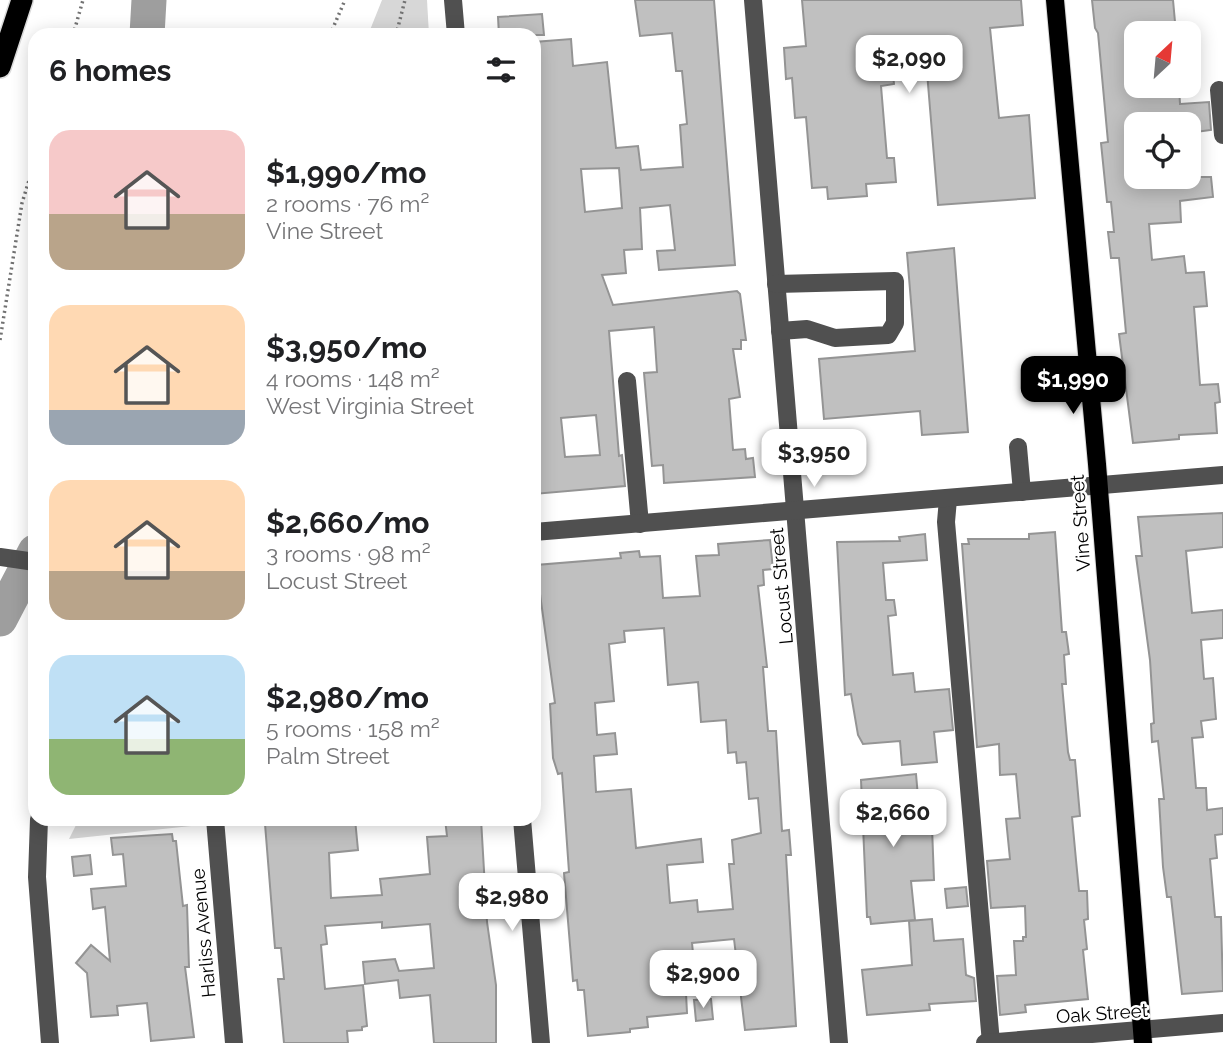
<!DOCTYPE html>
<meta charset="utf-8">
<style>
body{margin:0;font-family:Raleway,sans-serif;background:#f6f6f6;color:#202124;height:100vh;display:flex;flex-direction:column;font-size:26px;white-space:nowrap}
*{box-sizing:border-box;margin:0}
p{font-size:23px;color:#757577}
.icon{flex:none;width:38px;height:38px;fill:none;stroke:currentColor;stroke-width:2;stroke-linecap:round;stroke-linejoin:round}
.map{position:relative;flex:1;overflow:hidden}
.sheet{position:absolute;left:28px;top:28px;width:513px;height:798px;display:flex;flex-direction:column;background:#fff;border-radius:21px;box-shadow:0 4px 18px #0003}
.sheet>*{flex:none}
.needle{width:46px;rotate:26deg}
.buttons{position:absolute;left:1124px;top:21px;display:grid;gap:14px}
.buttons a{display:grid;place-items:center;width:77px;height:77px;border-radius:14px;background:#fff;box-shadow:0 4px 18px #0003;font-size:35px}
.price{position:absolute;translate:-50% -60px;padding:0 16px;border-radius:14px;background:#fff;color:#222;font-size:23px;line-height:46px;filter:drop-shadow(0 2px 4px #0008)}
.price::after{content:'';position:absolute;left:50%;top:42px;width:21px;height:16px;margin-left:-10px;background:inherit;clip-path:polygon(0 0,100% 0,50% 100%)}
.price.selected{background:#000;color:#fff}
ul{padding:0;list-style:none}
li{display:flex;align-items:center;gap:21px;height:175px;padding:0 21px}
li span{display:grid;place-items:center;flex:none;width:196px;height:140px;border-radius:21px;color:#555}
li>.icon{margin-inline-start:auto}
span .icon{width:84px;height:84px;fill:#fffc;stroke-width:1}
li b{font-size:30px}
h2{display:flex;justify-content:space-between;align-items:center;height:84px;padding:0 21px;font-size:30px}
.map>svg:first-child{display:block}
.green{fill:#d7d7d7}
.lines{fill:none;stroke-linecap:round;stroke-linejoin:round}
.river{stroke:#9e9e9e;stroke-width:35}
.building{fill:#c0c0c0;stroke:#949494;stroke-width:2;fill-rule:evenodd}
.major-casing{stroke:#dbdbdb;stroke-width:20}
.highway-casing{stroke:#dbdbdb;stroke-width:24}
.path{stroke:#727272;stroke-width:3.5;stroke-dasharray:2 3.5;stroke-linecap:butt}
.minor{stroke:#505050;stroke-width:18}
.major{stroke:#000;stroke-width:18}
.highway{stroke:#000;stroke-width:21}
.labels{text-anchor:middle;stroke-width:5;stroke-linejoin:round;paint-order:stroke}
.street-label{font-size:19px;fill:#000;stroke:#fff}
</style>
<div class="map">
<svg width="1223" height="1043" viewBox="0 0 1223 1043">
<rect width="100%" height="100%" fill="#fff"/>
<g class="green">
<polygon points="382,0 427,0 429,35 368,35"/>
<polygon points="79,819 190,819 191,826 69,839"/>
</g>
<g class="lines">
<g class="river">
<polyline points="147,35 149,0"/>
<polyline points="0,619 35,552"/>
</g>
</g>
<g class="building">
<path d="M635,0H714L735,265L659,270L657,251L675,250L670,205L640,208L642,249L624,250L626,273L602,275L613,305L737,291L740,294L746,340H741V349H733L740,397L729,399L733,450L745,449L746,459L753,458L755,477L664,483L663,465L652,466L644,373L657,372L654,327L609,331L619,456L622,455L625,486L534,494V42L571,39L573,66L607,62L616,148L638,146L641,170L683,167L680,125L687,124L682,71H676L672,33L640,36ZM619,168L622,208L585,212L581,169ZM596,415L600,455L565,457L561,418Z"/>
<polygon points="802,0 1021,0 1023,25 990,28 999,118 1029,115 1035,198 938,205 927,72 893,75 894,84 881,86 887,158 894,158 896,182 866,184 867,196 828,199 827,187 812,188 806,117 795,118 792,78 786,79 784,48 806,46"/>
<polygon points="1092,0 1173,0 1176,33 1136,33 1136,86 1179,86 1180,104 1209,102 1211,130 1195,132 1195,124 1136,124 1136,177 1211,177 1213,197 1180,201 1181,222 1149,224 1152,260 1184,256 1186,273 1204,272 1207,306 1194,307 1200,385 1218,384 1220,402 1215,403 1217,433 1179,435 1179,439 1133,443 1119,334 1126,333 1119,258 1111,258 1108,232 1114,232 1111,202 1107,202 1101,143 1108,142 1098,33 1095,28"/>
<polygon points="542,14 544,35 499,35 498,17"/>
<polygon points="954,248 968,432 922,435 920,411 824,419 819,359 915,351 907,253"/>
<polygon points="1223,513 1223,547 1186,551 1192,613 1223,610 1223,638 1201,640 1204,679 1213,678 1216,719 1201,721 1203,737 1192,738 1196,788 1206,788 1207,810 1223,808 1223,834 1215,835 1217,858 1210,859 1215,917 1221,917 1223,991 1182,994 1171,897 1167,897 1163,867 1159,799 1164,799 1158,741 1152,742 1151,724 1154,723 1150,660 1136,556 1142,556 1138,517"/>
<polygon points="1055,532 1062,632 1066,632 1069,654 1064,655 1066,684 1062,684 1068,752 1070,760 1075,760 1080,816 1072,817 1076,860 1079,891 1087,891 1088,919 1084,920 1087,949 1083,950 1088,999 1025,1005 1026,1012 1000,1015 997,976 1016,975 1014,941 1023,941 1023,937 1026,937 1025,906 991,908 987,861 1010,859 1006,819 1020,818 1016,774 1000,775 999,744 977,747 962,544 969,544 968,539 1029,539 1029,534"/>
<polygon points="925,534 927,560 883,563 886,600 894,600 896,615 888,616 893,675 913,673 915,692 949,689 953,730 934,732 937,762 902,765 900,741 863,744 858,735 851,694 845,695 837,542 900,541 899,537"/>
<path d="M770,540L773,569L763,570L764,585L758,586L767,667H763L768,731H776L782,831L789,830L791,855H786L796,1026L745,1030L734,939L692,943L693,953L674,954L676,993H686L687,1013L647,1017L648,1027L630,1029V1032L588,1036L584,990H578L577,980L573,981L564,873L569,872L562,773L558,774L553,758L550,704L555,703L536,565L621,558L620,553L639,551L640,557L660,556L663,598L700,596L696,556L719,555L718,544ZM664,628L668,685L698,682L701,722L726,720L728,753L736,752L737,763L746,762L749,799L758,798L761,833L732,840L734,864H729L733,909L698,912L697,900L670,903L667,865L703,862L701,839L636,848L631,789L596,792L594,756L617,754L615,733L597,735L595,703L614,701L609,644L625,642L624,631Z"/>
<polygon points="916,774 918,797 907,798 910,829 932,827 934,880 911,881 915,920 871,924 870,917 867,917 861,780"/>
<polygon points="318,819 355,819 358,850 329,853 331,898 382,895 380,879 430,874 427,837 447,836 445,819 481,819 487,922 496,985 496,1043 434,1043 430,995 400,998 398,980 365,984 363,962 395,959 399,971 434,968 430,924 382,928 382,922 325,926 327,944 321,945 325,989 363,985 367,1026 362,1027 362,1030 347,1031 348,1043 284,1043 278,979 284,979 281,948 275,948 265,824"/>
<polygon points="172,834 173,841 176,841 183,906 187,905 189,967 185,967 194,1037 151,1041 147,1003 117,1006 118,1015 91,1017 87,973 76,963 91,945 110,961 105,907 93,909 91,889 126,886 123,854 113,855 111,838"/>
<polygon points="90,855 92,874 74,876 72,857"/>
<polygon points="966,887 968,906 947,908 945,889"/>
<polygon points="932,919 934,941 963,939 966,975 974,978 976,1001 929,1004 930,1010 867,1015 862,970 912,965 909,921"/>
<polygon points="711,999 713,1019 696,1021 694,1000"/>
</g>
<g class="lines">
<g class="major-casing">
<polyline id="major" points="1055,0 1097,464 1143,1043"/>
</g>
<g class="highway-casing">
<polyline id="highway" points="0,67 22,0"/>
</g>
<g class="path">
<polyline points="73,35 83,0"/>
<polyline points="330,35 345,0"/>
<polyline points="396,35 405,0"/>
<polyline points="0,340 22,203 35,161"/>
</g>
<g class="minor">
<polyline points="453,0 456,35"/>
<polyline points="753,0 839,1043"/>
<polyline points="1219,90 1223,135"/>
<polyline points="776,284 895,281 895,323 888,335 835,338 807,329 780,331"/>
<polyline points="627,381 640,524"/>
<polyline points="1018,447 1022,492"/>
<polyline points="948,499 946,522 991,1043"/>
<polyline points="534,532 1223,475"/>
<polyline points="0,557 35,562"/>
<polyline points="39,819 37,877 50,1043"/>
<polyline points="215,819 234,1043"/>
<polyline points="522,819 541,1043"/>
<polyline points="985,1043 1223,1023"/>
</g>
<use href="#major" class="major"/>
<use href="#highway" class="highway"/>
</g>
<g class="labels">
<g class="street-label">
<text transform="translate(1080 523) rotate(-94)" y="7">Vine Street</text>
<text transform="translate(781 586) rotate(-95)" y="7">Locust Street</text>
<text transform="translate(203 933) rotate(-95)" y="7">Harliss Avenue</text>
<text transform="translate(1102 1013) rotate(-4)" y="7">Oak Street</text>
</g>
</g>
</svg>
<div class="buttons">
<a><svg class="needle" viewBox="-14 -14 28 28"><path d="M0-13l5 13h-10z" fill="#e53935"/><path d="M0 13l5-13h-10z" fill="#757577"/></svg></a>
<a><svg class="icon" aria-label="locate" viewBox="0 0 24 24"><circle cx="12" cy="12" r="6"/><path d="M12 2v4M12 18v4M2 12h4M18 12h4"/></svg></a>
</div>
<b class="price" style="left:909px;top:95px">$2,090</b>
<b class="price selected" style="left:1073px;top:416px">$1,990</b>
<b class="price" style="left:814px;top:489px">$3,950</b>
<b class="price" style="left:893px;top:849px">$2,660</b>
<b class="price" style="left:512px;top:933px">$2,980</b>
<b class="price" style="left:703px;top:1010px">$2,900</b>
<section class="sheet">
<h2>6 homes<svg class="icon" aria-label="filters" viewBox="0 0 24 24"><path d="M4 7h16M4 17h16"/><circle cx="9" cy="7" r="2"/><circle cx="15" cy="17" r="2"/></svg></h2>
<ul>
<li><span style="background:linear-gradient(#f6c9c9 60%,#b9a48a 0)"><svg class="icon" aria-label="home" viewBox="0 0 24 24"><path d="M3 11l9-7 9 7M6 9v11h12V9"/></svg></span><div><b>$1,990/mo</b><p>2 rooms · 76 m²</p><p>Vine Street</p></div></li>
<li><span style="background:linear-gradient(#ffd9b3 75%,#9aa5b1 0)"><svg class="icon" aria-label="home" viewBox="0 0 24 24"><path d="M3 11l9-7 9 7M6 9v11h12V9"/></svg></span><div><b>$3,950/mo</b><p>4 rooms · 148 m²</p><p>West Virginia Street</p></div></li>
<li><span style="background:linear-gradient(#ffd9b3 65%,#b9a48a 0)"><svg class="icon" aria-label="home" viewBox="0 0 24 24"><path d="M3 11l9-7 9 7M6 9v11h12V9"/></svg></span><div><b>$2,660/mo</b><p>3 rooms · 98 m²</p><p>Locust Street</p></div></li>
<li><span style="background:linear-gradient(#bfe0f5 60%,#8fb573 0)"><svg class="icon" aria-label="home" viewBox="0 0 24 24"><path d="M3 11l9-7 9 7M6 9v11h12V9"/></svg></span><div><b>$2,980/mo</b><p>5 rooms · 158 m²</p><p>Palm Street</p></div></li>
</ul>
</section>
</div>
